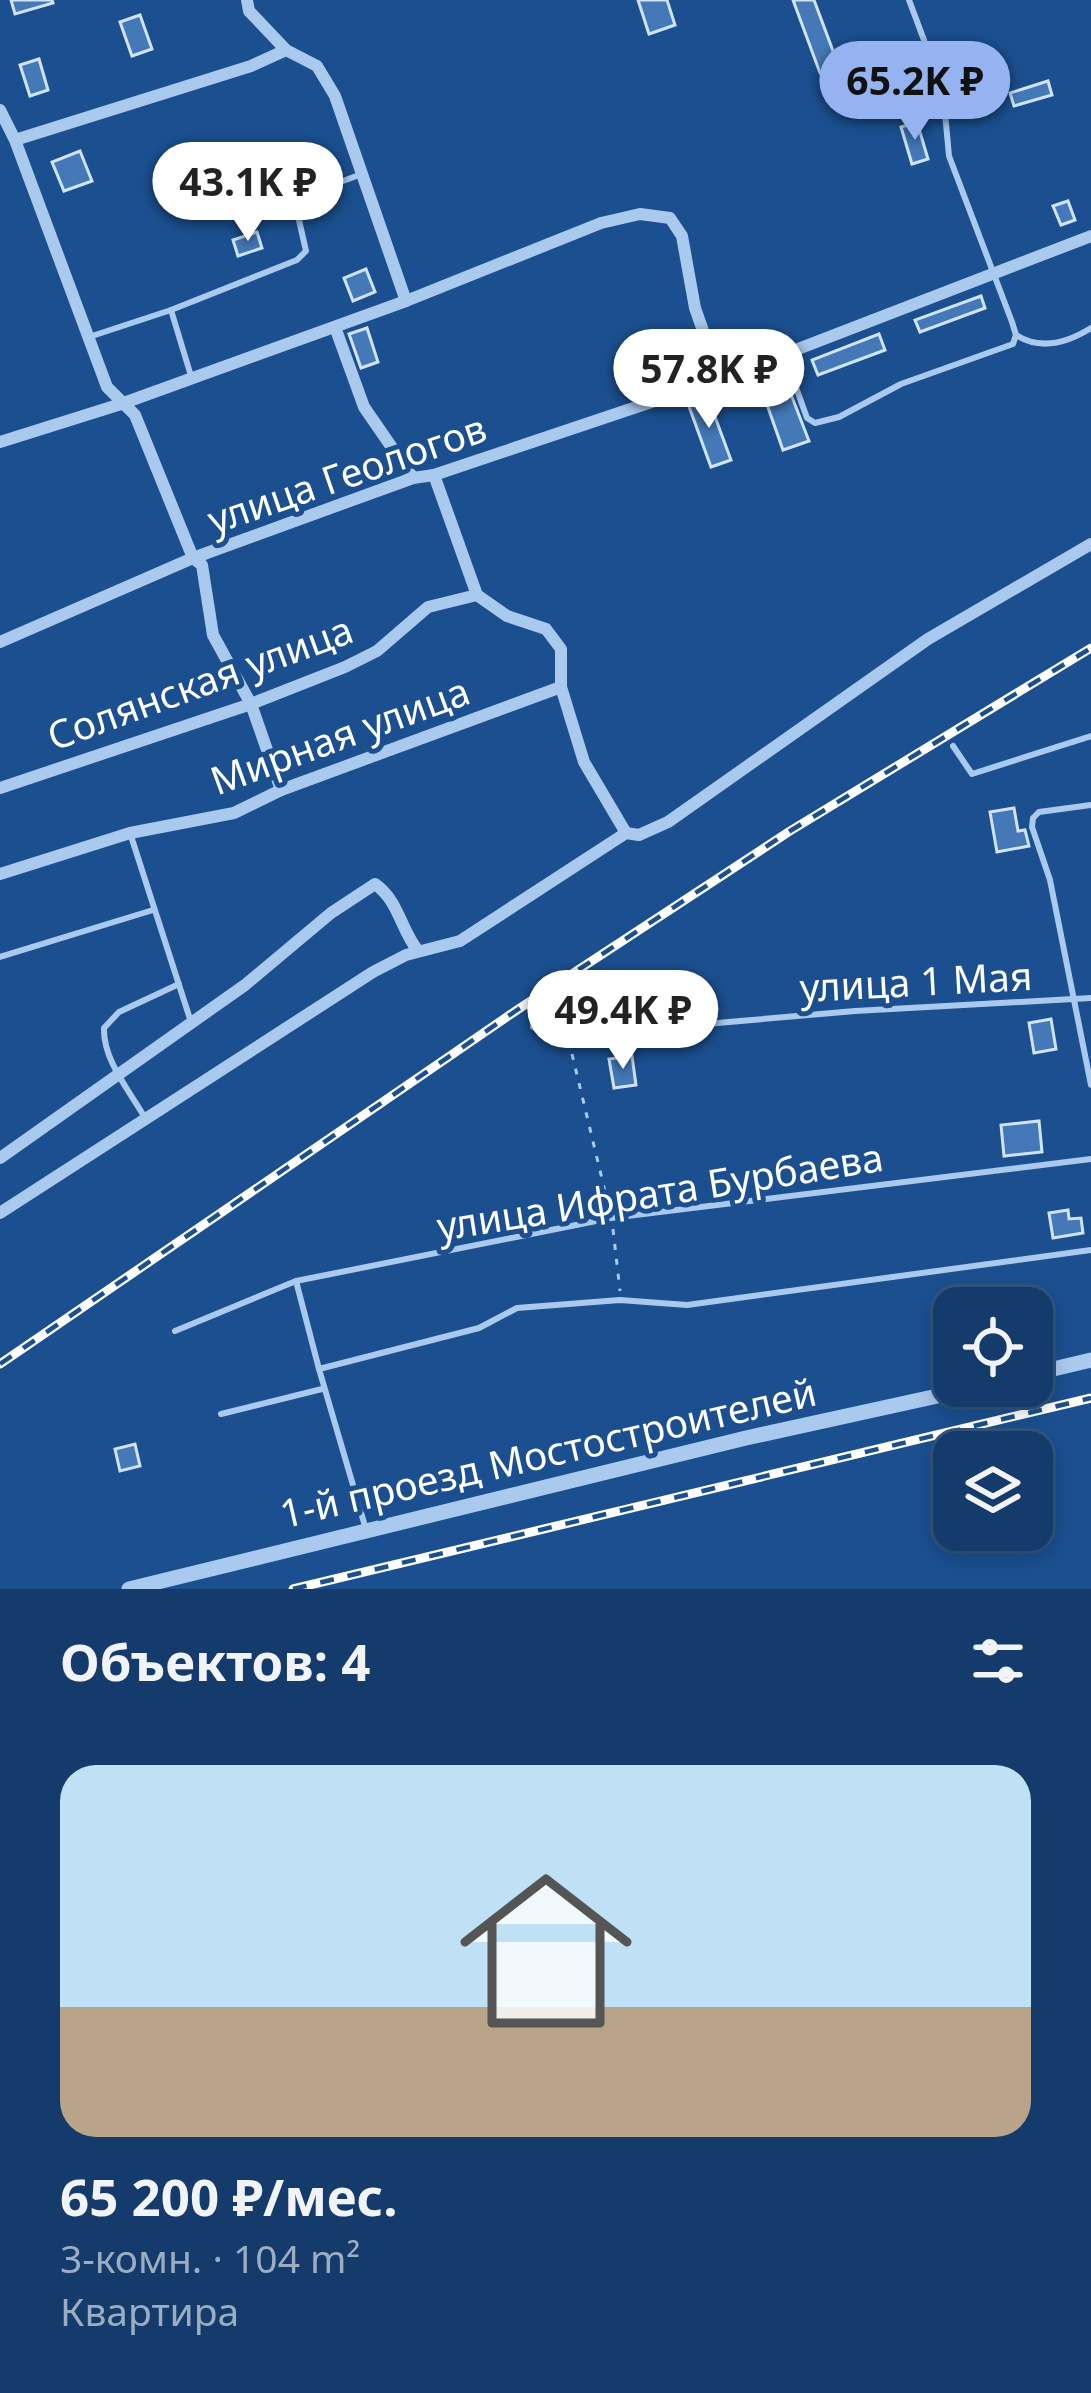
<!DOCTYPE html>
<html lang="ru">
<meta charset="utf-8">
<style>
body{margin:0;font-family:"Noto Sans",sans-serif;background:#214673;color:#f1f3f6;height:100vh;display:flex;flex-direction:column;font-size:45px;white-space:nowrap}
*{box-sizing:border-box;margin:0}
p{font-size:39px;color:#9dadc1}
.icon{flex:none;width:66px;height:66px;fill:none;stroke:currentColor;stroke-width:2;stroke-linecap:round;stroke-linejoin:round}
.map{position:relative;height:1589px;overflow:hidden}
.sheet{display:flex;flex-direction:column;background:#143b6b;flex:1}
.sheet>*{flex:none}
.controls{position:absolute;left:933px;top:1287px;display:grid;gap:24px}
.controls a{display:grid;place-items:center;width:120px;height:120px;border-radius:24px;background:#143b6b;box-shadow:0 6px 18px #0003,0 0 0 3px #33557e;font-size:60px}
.price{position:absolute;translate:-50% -102px;padding:0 27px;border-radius:42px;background:#fff;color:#222;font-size:39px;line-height:78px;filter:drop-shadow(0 3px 6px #0008)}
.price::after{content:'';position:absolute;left:50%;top:72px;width:36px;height:27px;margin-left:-18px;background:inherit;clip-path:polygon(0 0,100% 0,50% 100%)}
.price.active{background:#95b2f1;color:#111}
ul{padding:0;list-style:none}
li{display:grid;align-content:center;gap:24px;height:636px;padding:0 60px}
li+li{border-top:3px solid #33557e}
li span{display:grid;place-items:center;height:372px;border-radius:36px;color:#555}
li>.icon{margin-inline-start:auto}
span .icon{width:216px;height:216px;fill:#fffc;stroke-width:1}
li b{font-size:51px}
h2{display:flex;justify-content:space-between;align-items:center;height:144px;padding:0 60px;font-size:51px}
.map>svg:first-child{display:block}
.building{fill:#4478b7;stroke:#cfe3fa;stroke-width:3}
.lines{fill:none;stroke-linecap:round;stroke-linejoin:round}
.path{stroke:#a9c9ee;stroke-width:3;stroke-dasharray:6 9;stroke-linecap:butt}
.service{stroke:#a9c9ee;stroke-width:6}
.minor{stroke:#a9c9ee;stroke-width:12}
.tertiary{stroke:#a9c9ee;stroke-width:15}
.rail-casing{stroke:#fff;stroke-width:9}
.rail{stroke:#1b4f8f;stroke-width:4.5;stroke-dasharray:14;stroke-linecap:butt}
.labels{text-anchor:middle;stroke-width:10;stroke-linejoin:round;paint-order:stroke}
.street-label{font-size:39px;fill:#fff;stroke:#1b4f8f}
</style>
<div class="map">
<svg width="1091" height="1589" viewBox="0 0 1091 1589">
<rect width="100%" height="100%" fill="#1b4f8f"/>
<g class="building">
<polygon points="11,0 52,0 53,3 15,14"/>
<polygon points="638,0 667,0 675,25 649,34"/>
<polygon points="793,0 814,0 839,67 820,73"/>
<polygon points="140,15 152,49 132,56 120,22"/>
<polygon points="39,59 48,90 30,96 20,65"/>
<polygon points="1048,81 1052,95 1014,106 1010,93"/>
<polygon points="917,122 928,159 912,164 901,127"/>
<polygon points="80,151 92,181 64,191 52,162"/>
<polygon points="1068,201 1075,220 1061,225 1053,206"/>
<polygon points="257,232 262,248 238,256 233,240"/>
<polygon points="366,269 375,292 353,301 344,278"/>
<polygon points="981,296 985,308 920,332 915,320"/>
<polygon points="367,328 378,362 361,368 349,334"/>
<polygon points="879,334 885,350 818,375 812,360"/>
<polygon points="782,371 809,441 783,450 758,379"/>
<polygon points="707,395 731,460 711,467 687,401"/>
<polygon points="1014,808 1018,831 1025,830 1029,846 997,852 990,812"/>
<polygon points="1051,1019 1056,1049 1034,1053 1029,1023"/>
<polygon points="632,1056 636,1085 614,1088 609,1059"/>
<polygon points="1039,1121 1042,1152 1004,1156 1001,1125"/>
<polygon points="1068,1210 1069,1219 1081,1218 1083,1233 1053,1238 1049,1213"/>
<polygon points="135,1444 140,1466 120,1471 115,1449"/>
</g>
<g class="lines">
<g class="path">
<polyline points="572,1054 609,1208"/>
<polyline points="613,1229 620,1291"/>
</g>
<g class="service">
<polyline points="259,204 286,195 311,193"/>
<polyline points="171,310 191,376"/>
<path d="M1016,335C1041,351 1067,343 1091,328"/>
<polyline points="89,337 171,310 297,260 306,251 299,220 311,193 359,175"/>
<polyline points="784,354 807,418 815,423 839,417 901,384 1013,344 1016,335 1012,322 949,156 943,91 909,0"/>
<polyline points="953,746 972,774 1091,736"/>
<polyline points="1091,805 1039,812 1033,818 1032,827 1050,880 1091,1085"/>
<polyline points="131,836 191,1022"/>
<polyline points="0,957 153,910"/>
<polyline points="533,1027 568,1041 637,1030 855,1011 1091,998"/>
<path d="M145,1118C129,1090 103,1060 104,1028L119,1012L179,984"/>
<polyline points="296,1281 319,1369 479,1328 517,1308 620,1300 687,1305 1091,1250"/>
<polyline points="175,1331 296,1281 611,1218 1091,1159"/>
<polyline points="319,1369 365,1526"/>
<polyline points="221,1414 322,1389"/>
</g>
<g class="minor">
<polyline points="247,0 249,11 286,50 317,66 335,96 406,301"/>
<polyline points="0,110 15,140 107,387 135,415 193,558 202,565 213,635 251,704 281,790"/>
<polyline points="15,140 251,66 286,50"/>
<polyline points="335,327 364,407 413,478"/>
<polyline points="0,442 121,404 406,301 601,223 640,214 670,218 682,236 695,308 720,379"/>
<polyline points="434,475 477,595 507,616 546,629 561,649 561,687 584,762 626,833"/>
<polyline points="0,642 193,558 413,478 434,475 720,379 1091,236"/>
<polyline points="0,788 251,704 345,667 377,651 428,607 477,595"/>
<polyline points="0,874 130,833 234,813 281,790 561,687"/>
<path d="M0,1158L245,985L331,913L375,884C399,901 400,928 418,951"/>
<polyline points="0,1213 373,972 406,955 460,941 626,833 639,835 668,822 928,639 1091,544"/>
</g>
<g class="tertiary">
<polyline points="1032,1374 1091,1360"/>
<polyline points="129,1589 746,1438 983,1386"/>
</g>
<g class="rail-casing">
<g id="rail">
<polyline points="0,1364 517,1010 790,831 1091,648"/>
<polyline points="293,1589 1091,1398"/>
</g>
</g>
<use href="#rail" class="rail"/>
</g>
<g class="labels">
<g class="street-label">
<text transform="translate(347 474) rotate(-19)" y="14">улица Геологов</text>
<text transform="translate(200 683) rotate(-20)" y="14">Солянская улица</text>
<text transform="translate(340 736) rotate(-20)" y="14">Мирная улица</text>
<text transform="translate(916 982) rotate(-3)" y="14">улица 1 Мая</text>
<text transform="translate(660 1192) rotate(-9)" y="14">улица Ифрата Бурбаева</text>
<text transform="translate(548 1453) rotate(-13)" y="14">1-й проезд Мостостроителей</text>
</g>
</g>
</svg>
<div class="controls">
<a><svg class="icon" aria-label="locate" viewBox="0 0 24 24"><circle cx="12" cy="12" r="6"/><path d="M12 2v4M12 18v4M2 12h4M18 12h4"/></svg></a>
<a><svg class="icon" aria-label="layers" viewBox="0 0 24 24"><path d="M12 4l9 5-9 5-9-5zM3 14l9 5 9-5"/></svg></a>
</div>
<b class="price active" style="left:915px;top:143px">65.2K ₽</b>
<b class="price" style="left:248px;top:244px">43.1K ₽</b>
<b class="price" style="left:709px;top:431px">57.8K ₽</b>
<b class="price" style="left:623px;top:1072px">49.4K ₽</b>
</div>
<section class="sheet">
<h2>Объектов: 4<svg class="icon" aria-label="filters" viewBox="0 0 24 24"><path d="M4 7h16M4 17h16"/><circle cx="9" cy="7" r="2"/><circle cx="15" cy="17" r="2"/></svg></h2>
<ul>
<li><span style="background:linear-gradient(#bfe0f5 65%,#b9a48a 0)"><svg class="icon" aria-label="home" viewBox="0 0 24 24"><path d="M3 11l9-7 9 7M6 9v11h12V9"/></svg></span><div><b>65 200 ₽/мес.</b><p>3-комн. · 104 m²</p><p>Квартира</p></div></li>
</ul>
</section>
